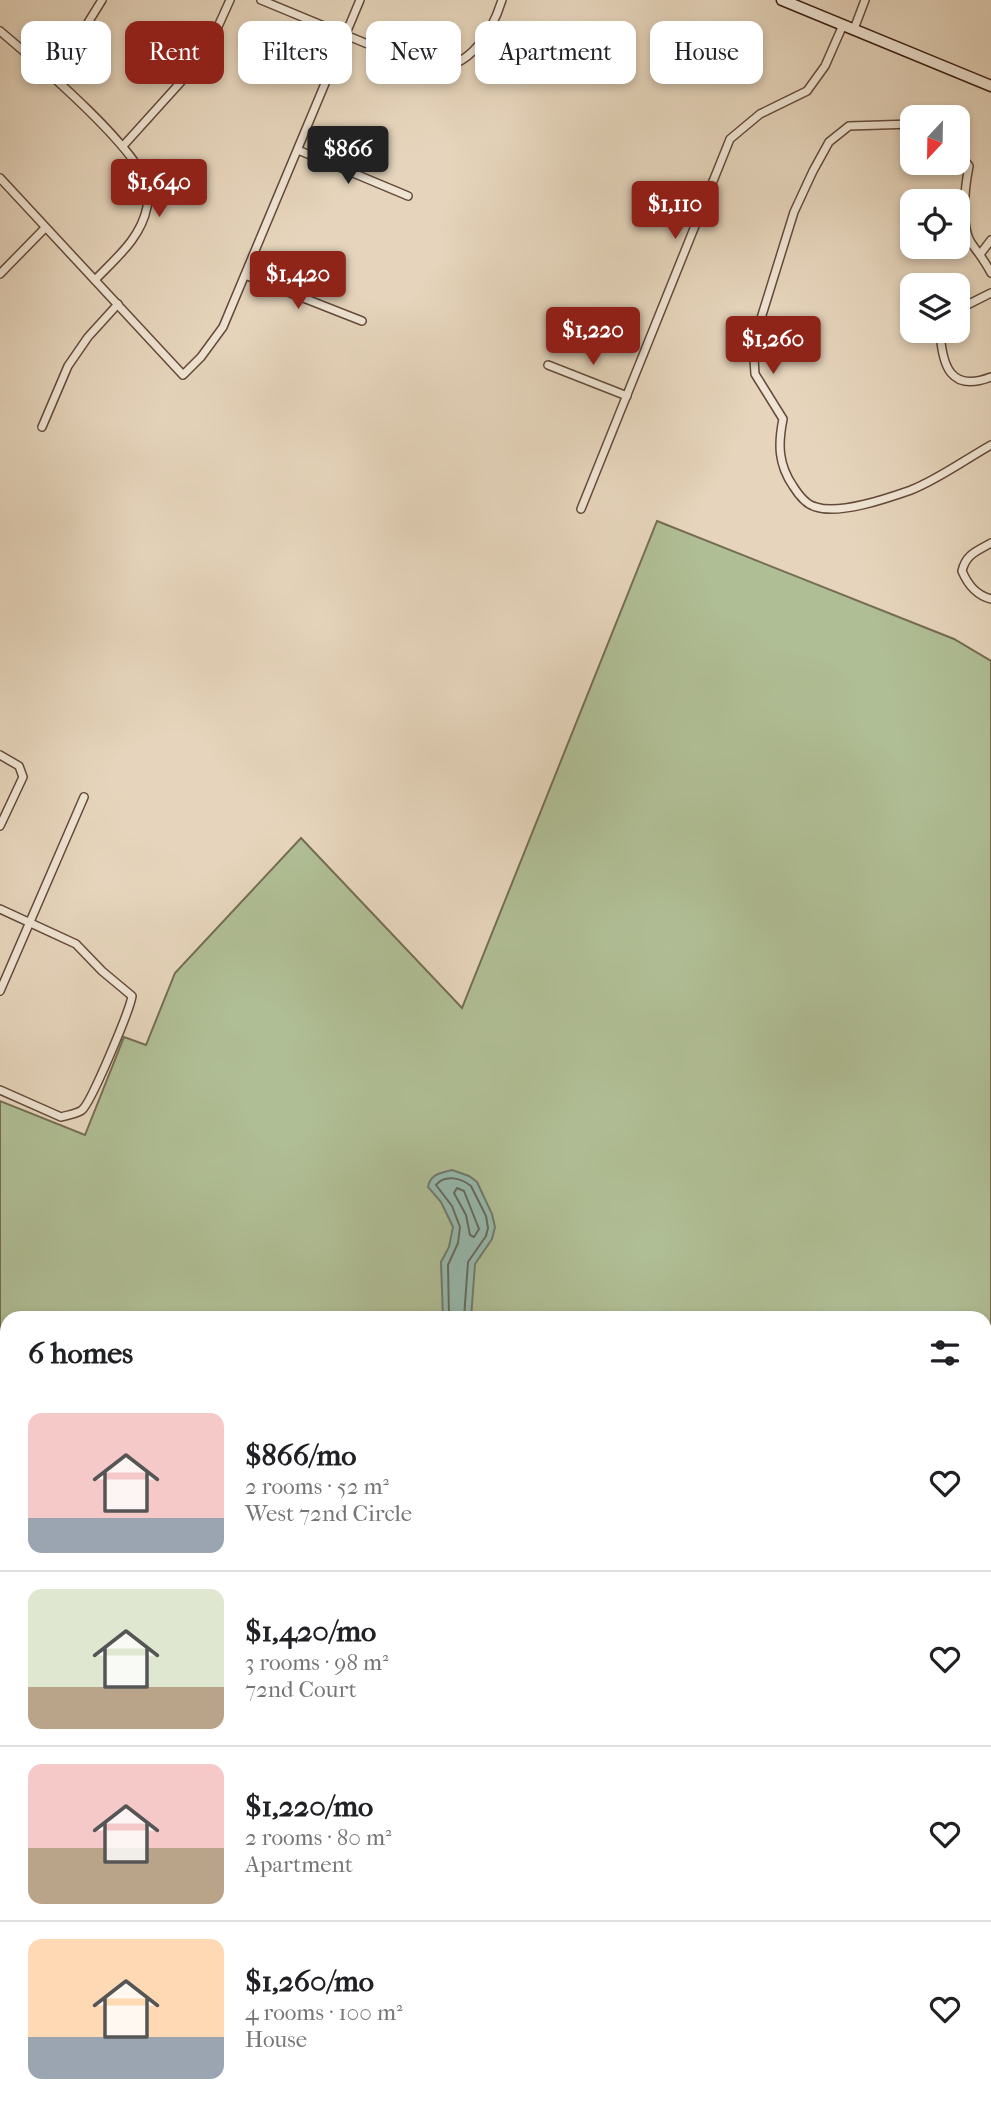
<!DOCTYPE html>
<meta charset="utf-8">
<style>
body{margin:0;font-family:"IM FELL French Canon",serif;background:#f2f2f2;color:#202124;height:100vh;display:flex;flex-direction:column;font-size:26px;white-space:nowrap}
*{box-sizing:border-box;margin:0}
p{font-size:23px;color:#757577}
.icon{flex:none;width:38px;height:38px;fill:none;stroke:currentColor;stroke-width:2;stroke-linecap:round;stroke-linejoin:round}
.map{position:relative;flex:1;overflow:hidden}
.side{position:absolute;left:0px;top:1311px;width:992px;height:800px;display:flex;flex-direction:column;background:#fff;border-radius:21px 21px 0 0;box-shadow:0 4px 10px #0003}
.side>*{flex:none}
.hud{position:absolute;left:21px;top:21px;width:950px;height:63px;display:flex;gap:14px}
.needle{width:46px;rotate:202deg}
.fabs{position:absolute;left:900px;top:105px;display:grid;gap:14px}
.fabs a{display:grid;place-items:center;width:70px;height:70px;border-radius:14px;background:#fff;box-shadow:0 4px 10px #0003;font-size:35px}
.price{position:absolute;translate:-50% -60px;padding:0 16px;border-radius:7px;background:#8f2418;color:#fff;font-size:23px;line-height:46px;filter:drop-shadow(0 2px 4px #0008)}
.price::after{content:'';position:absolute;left:50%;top:42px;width:21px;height:16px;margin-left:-10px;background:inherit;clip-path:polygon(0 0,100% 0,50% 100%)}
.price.selected{background:#222;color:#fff}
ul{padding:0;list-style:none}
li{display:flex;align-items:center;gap:21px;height:175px;padding:0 28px}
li+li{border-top:2px solid #e0e0e0}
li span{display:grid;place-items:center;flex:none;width:196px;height:140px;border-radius:14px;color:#555}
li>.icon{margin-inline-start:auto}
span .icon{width:84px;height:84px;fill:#fffc;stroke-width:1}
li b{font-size:30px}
h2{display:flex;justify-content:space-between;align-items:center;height:84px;padding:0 28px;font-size:30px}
.tag{padding:0 24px;border-radius:14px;background:#fff;box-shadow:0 4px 10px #0003;font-size:24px;line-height:63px}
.tag.selected{background:#8f2418;color:#fff}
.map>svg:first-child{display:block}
.green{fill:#b0be95;stroke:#746d52;stroke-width:2}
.water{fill:#96b9ae;stroke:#707a6e;stroke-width:2}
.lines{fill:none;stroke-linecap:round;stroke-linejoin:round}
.shore{stroke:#676a5e;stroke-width:2}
.stream{stroke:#707a6e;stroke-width:2.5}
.street-casing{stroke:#644a3a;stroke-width:10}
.secondary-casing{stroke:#381c0f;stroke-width:13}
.street{stroke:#efe4d3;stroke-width:7}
.secondary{stroke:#efe4d3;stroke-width:10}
</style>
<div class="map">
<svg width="991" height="2109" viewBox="0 0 991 2109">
<rect width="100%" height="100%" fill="#e6d5bc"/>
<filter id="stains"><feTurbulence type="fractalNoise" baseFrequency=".00286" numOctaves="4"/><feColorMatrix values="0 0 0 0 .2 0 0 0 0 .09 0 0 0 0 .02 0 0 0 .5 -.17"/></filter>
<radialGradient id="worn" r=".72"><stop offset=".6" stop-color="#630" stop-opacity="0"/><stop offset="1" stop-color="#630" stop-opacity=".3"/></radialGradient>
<polygon class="green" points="657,521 954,639 991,661 991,2109 359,2109 345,2104 985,2104 985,1318 7,1318 7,2104 22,2104 20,2109 0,2109 0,1101 85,1135 124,1037 146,1045 175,973 301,838 462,1008"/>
<path class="water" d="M452,1170L469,1176L477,1182L492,1214L495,1227L492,1239L475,1264L471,1318H443L441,1262L449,1247L453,1227L441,1202L428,1187C430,1174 441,1173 452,1170Z"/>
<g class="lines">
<g class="shore">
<polygon points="457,1188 464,1191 479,1229 474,1237 470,1235 466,1215 454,1193"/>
<path d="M449,1318L448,1265L458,1243L460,1227L452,1206L436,1185C445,1174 461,1178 471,1186L486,1216L488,1228L486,1236L468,1262L464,1318"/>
</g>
<g class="stream">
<polyline points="0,1693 7,1691"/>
<polyline points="866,2104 880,2109"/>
<polyline points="893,2109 906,2109"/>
</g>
<g class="street-casing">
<g id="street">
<path d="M261,0L411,62C417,64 425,68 432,68C470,69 492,32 502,0"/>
<polyline points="854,29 865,0"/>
<path d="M0,31C33,59 143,151 149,191C150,195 148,202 147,207C141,238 116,258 95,280"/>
<polyline points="45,69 73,47 102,0"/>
<path d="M912,124L849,126L829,142L813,171L794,212L753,344L755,374L783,419C778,444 778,464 793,486C798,494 806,505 816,507C840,515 888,498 911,490C937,480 966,459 991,445"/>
<polyline points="123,146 189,73 211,42 230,0"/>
<polyline points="298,150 408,196"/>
<path d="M957,150L969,166C965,186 960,227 972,244C979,254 985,261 991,273"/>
<polyline points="0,178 183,375 201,357 223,327 360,0"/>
<polyline points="981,253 991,240"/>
<polyline points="0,274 45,228"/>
<polyline points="245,275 362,321"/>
<polyline points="957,310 991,293"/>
<path d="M940,331C942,365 950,393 991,377"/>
<polyline points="548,365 627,396"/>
<polyline points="42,427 68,366 88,337 118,304"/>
<polyline points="581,509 730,139 760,114 807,91 825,66 843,25"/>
<path d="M991,543C977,551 966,554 962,571C968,585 976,595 991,599"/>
<polyline points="0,755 19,766 23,777 0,826"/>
<path d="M0,909L76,944L102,971L132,996C130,1010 91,1103 82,1110C77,1114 67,1115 61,1117L0,1090"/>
<polyline points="0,991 84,797"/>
</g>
</g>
<g class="secondary-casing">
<polyline id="secondary" points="782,0 991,86"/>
</g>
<use href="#street" class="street"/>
<use href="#secondary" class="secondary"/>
</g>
<rect width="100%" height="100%" filter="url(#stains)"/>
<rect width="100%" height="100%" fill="url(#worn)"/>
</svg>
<div class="fabs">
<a><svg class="needle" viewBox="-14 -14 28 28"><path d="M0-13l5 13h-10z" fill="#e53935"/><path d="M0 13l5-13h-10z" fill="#757577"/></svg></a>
<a><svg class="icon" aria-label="locate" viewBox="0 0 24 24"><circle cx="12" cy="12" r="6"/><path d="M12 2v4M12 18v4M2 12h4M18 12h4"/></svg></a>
<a><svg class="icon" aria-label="layers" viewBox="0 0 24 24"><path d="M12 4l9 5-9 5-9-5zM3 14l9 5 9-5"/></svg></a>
</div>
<b class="price selected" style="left:348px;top:186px">$866</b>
<b class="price" style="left:159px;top:219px">$1,640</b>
<b class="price" style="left:675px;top:241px">$1,110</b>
<b class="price" style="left:298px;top:311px">$1,420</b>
<b class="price" style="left:593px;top:367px">$1,220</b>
<b class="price" style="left:773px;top:376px">$1,260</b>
<div class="hud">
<a class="tag">Buy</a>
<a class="tag selected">Rent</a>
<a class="tag">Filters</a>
<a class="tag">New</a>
<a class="tag">Apartment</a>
<a class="tag">House</a>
</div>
<section class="side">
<h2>6 homes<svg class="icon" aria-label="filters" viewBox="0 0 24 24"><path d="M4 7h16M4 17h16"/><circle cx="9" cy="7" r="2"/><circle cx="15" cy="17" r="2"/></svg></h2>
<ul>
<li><span style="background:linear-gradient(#f6c9c9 75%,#9aa5b1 0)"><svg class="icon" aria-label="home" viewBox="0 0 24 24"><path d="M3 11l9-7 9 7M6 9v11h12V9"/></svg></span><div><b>$866/mo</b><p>2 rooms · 52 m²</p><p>West 72nd Circle</p></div><svg class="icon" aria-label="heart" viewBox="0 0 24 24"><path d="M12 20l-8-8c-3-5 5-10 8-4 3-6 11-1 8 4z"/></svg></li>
<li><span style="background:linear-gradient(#dfe7d0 70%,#b9a48a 0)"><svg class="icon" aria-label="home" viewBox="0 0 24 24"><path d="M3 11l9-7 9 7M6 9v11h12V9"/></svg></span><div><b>$1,420/mo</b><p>3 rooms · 98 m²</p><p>72nd Court</p></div><svg class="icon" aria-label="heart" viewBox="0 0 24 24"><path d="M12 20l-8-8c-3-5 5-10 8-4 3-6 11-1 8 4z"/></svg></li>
<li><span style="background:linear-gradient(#f6c9c9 60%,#b9a48a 0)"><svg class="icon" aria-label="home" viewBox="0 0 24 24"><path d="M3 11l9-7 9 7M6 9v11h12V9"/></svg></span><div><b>$1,220/mo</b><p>2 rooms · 80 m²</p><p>Apartment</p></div><svg class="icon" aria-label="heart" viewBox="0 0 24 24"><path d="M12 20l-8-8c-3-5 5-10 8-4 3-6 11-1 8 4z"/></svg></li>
<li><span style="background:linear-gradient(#ffd9b3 70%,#9aa5b1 0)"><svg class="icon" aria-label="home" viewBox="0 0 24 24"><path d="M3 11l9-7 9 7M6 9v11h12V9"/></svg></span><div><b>$1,260/mo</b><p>4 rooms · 100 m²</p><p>House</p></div><svg class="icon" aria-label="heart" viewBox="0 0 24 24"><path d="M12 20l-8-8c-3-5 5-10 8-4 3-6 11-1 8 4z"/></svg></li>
</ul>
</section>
</div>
